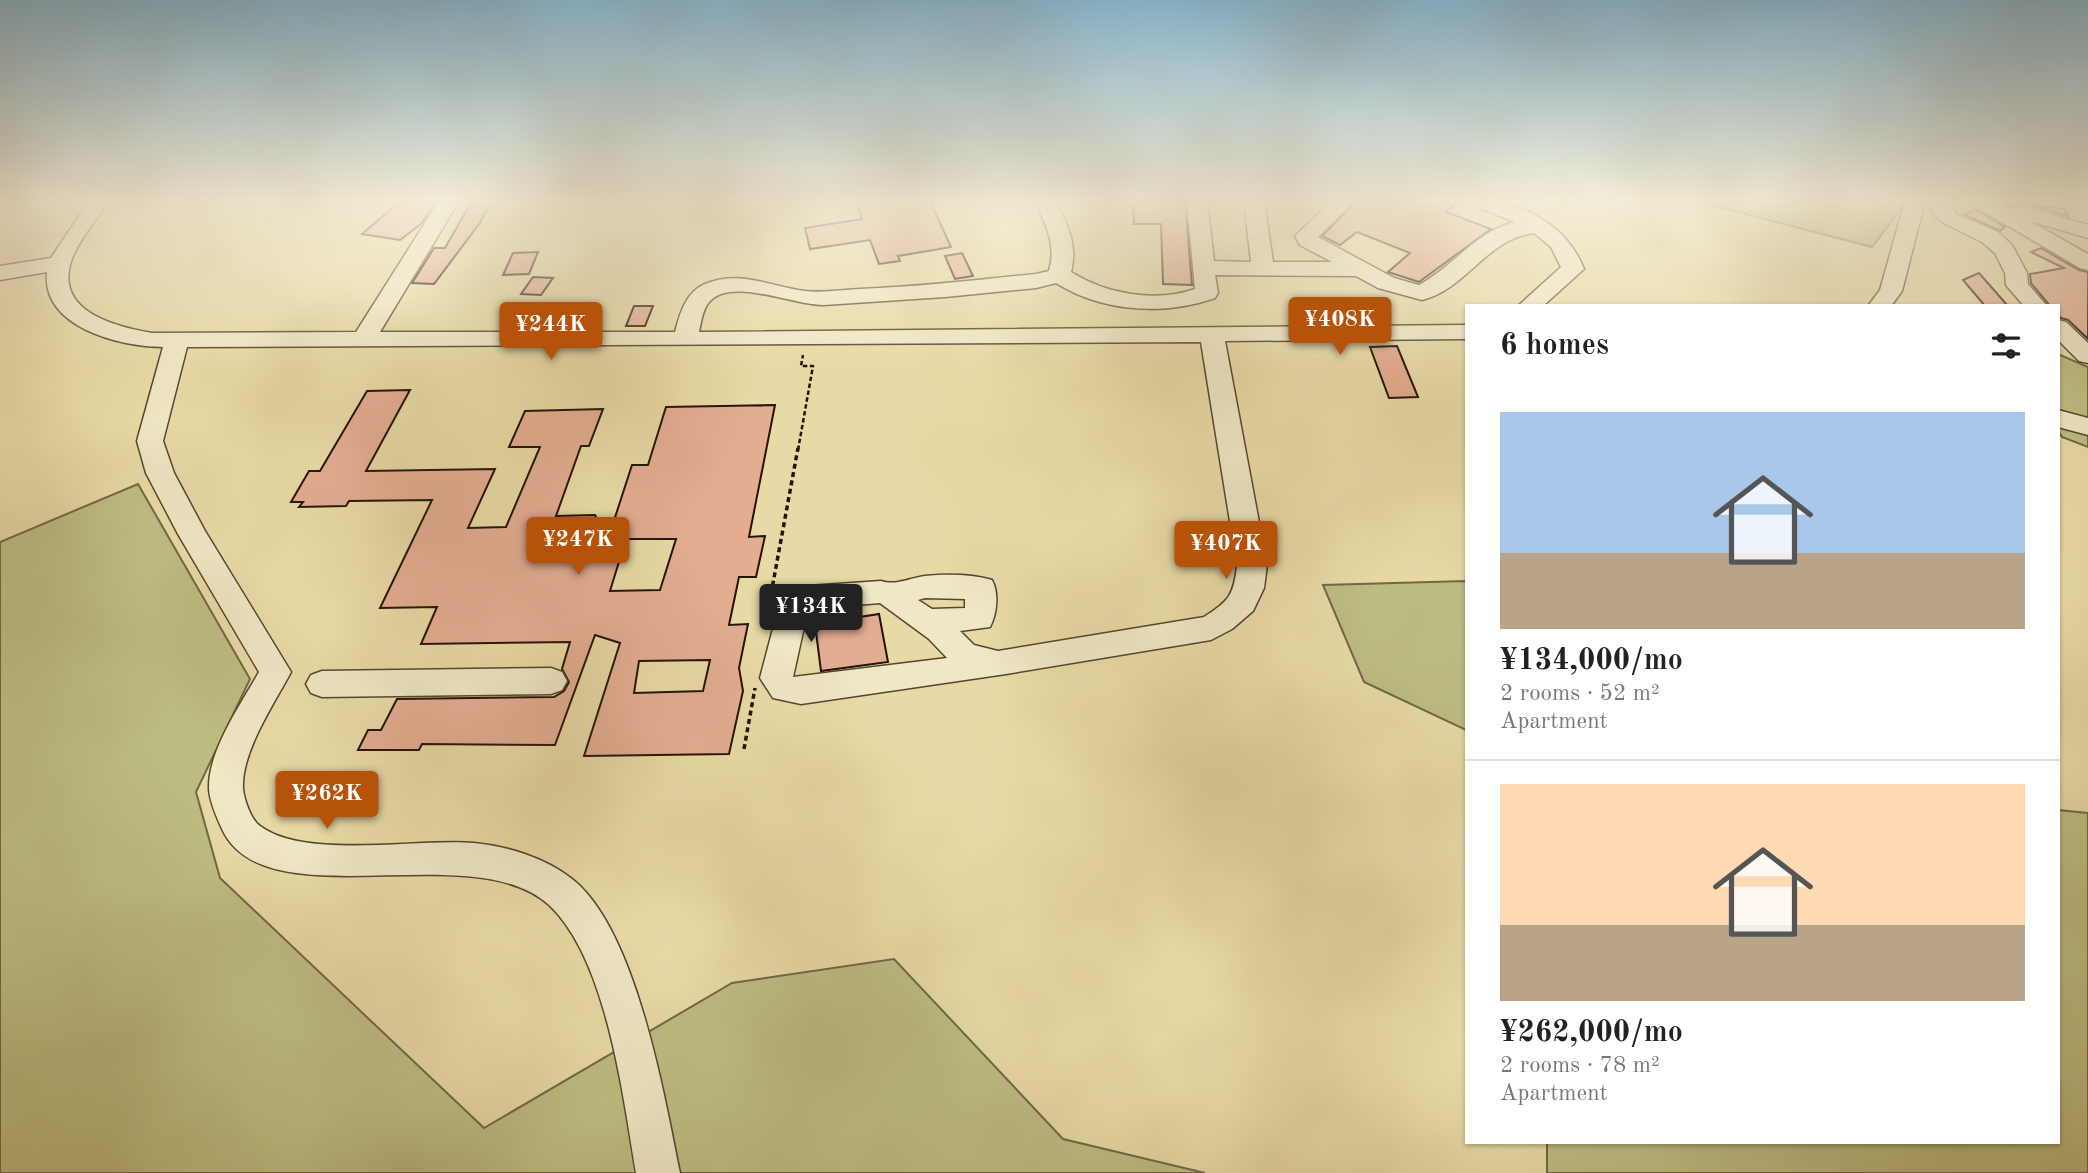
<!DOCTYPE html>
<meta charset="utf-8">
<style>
body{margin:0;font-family:"Old Standard TT",serif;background:#f6f6f6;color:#222;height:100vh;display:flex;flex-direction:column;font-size:26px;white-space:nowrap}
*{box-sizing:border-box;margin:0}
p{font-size:23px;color:#767676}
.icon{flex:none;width:38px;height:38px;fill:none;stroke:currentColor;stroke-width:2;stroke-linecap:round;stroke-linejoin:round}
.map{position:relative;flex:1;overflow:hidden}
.panel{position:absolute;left:1465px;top:304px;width:595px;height:840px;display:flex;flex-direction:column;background:#fff;border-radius:0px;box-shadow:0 2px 5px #0004}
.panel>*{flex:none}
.price{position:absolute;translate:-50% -60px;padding:0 16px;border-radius:7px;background:#b45309;color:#fff;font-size:23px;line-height:46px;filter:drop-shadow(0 2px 4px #0008)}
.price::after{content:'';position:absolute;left:50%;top:42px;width:21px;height:16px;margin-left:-10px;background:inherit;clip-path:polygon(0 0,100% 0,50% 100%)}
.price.current{background:#222;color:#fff}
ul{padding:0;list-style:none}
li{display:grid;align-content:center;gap:14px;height:371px;padding:0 35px}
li+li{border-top:2px solid #e0e0e0}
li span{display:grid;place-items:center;height:217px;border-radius:0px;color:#555}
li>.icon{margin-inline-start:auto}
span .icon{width:126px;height:126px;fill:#fffc;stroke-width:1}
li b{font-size:30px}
h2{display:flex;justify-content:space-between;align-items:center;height:84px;padding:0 35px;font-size:30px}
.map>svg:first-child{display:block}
.green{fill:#bdbd82;stroke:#706844;stroke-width:2}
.building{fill:#e4ad92;stroke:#241407;stroke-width:2;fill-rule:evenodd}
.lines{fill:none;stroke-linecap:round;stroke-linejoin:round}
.minor-casing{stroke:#55462f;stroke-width:3}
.path-far1{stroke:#241407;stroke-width:2.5;stroke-dasharray:4.5 2.5;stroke-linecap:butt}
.path{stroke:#241407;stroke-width:3.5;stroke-dasharray:5 3.5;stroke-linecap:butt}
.minor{fill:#f0e7c5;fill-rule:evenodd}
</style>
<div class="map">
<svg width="2088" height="1173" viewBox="0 0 2088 1173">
<rect width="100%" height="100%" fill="#e8daa6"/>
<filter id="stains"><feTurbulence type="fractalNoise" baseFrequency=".00286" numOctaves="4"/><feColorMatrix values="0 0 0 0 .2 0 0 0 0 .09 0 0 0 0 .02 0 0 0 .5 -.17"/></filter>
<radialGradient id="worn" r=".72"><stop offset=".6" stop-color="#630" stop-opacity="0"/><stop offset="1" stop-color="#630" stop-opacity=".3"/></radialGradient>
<g class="green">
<polygon points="1696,201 1907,201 1872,247"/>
<polygon points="2058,354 2088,367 2088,447 2062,437 2058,431"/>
<polygon points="138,484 250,679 196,792 220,878 484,1128 732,983 894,959 1063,1139 1205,1173 0,1173 0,542"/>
<polygon points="1466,581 1466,730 1364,682 1323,585"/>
<polygon points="2058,810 2088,813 2088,1173 1547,1173 1547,1143 2058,1143"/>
</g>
<g class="building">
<polygon points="472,201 492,201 480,223 434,284 412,283 434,248 445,248"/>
<polygon points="856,201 930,201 951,247 898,256 900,261 879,264 870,240 810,249 805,228 862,219"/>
<polygon points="1133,201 1185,201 1192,285 1163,284 1161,224 1134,224"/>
<polygon points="1357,201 1459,201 1446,212 1491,229 1419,282 1388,272 1410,253 1357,232 1340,245 1322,236"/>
<polygon points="1999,201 2038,201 2040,206 2064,209 2068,216 2020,202 2010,206"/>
<polygon points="435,202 422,223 400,240 362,234 398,203"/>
<polygon points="1975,209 2005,227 2000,231 1965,215"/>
<polygon points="2041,248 2079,270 2088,272 2088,339 2068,320 2061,318 2058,315 2058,306 2050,306 2031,283 2030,274 2064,268 2031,252"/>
<polygon points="538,252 529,274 503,275 513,253"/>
<polygon points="962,253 973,276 955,279 945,256"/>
<polygon points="1979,273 2008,306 1985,306 1963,280"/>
<polygon points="533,277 553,278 541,295 521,294"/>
<polygon points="548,304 570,305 593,305 585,322 539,323"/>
<polygon points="634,306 653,306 645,326 626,326"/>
<polygon points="1397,346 1418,397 1389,398 1370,347"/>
<path d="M410,390L366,471L495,469L468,528L506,527L540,447H509L525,411L603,409L589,446H581L556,516L595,515L608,539L632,465H648L666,407L775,405L749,537L765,536L756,577H739L729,625L748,624L739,668L743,691L729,754L584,756L620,643L595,635L555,745L422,744L419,750H358L368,730H381L397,699L554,697L564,691L569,682L562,669L570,642L421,644L437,607L380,608L432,500L349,501L346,506L299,507L303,502H291L309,471H320L367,391ZM626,539H676L660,590L610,591ZM710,660L703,691L634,693L639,661Z"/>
<polygon points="879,614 888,662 821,671 815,624"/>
</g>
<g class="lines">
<g class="minor-casing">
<g id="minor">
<path d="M89,201H109C97,219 82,236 73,256C51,310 112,326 152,333L356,332L439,201H459L380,332H675C680,313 686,292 705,284C740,269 770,287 805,291C823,293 841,290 859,289C918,287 977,280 1036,274L1049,271C1057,244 1045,224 1035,201H1055C1068,224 1078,246 1071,272C1106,294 1155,303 1195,289L1187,201H1207L1214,261L1251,262L1244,201H1264L1273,262H1332L1300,245L1295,236L1332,201H1354L1318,237L1394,278L1419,285C1454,266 1475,232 1515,222L1472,205L1469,201C1516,197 1566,223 1584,269L1543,306H1518L1561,267L1551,247L1534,233C1486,239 1467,289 1422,300L1378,288L1356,276L1215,275L1218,293L1215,298C1164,316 1102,312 1056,283L1036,288L945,297L824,305C794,306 726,274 707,305C702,313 701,323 699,332L1466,325V339L1225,341L1267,565L1264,588L1253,611L1232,629L1211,640L1006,674L801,704L773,698L760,678L780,602L784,594L808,586L881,581C896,586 909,578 925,576C945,574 972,574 992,580C999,593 997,614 990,627L960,631L974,645L998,651L1204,617C1229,601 1234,595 1237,565L1201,342L187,347L163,441L174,473L205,531L291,672C274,704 241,752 243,789C244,799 251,820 260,826C305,860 418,838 474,843C507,846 546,858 572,879C636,929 664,1095 680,1173H636C623,1097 607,959 549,905C473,835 264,922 222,829C217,818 209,800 209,788C208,751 241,704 259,672L178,534L146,473L137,441L163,347C120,347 41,327 47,272L0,280V266L51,258ZM925,598L965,599V608L932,609L918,600ZM880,603L929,639L947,658L793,677L808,609Z"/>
<polygon points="1905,201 1925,201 1902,291 1891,306 1868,306 1880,290"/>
<polygon points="1930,201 1950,201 1956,214 1998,232 2012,245 2027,273 2028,284 2047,306 2024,306 2006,285 2005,273 1995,253 1982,242 1942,222 1933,213"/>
<polygon points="1974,201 1994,201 2010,209 2019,205 2088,225 2088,238 2030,221 2088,254 2088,270 2080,268 1976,207 1973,203"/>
<polygon points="2058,320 2066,322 2088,343 2088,363 2079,361 2058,340"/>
<polygon points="2058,410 2088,418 2088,435 2058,427"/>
<polygon points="551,668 562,672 567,681 562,690 551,694 322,697 311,693 306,684 311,675 322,671"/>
</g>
</g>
<polyline class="path-far1" points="798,450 813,366 801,366 803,355"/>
<g class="path">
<polyline points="771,594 798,448"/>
<polyline points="744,749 755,688"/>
</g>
<use href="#minor" class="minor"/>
</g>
<linearGradient id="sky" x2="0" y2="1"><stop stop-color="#87b6cf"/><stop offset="0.55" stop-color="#f5eed7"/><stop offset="1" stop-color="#f5eed7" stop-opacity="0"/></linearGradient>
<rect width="2088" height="365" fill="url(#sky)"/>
<rect width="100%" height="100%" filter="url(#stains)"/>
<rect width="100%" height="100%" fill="url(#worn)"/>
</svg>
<b class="price" style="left:1340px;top:357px">¥408K</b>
<b class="price" style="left:551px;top:362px">¥244K</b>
<b class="price" style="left:578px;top:577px">¥247K</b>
<b class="price" style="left:1226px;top:581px">¥407K</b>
<b class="price current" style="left:811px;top:644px">¥134K</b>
<b class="price" style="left:327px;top:831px">¥262K</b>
<section class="panel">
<h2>6 homes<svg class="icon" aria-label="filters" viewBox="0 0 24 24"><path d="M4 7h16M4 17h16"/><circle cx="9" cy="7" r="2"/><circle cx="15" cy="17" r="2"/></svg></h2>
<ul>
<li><span style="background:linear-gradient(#a9c7e8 65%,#b9a48a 0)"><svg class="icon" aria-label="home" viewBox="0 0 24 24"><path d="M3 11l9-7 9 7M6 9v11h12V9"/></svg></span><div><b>¥134,000/mo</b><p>2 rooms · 52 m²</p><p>Apartment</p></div></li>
<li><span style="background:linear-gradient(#ffd9b3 65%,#b9a48a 0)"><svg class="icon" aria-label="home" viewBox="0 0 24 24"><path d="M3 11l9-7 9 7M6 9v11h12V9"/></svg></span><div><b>¥262,000/mo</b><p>2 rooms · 78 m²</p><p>Apartment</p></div></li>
</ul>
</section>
</div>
